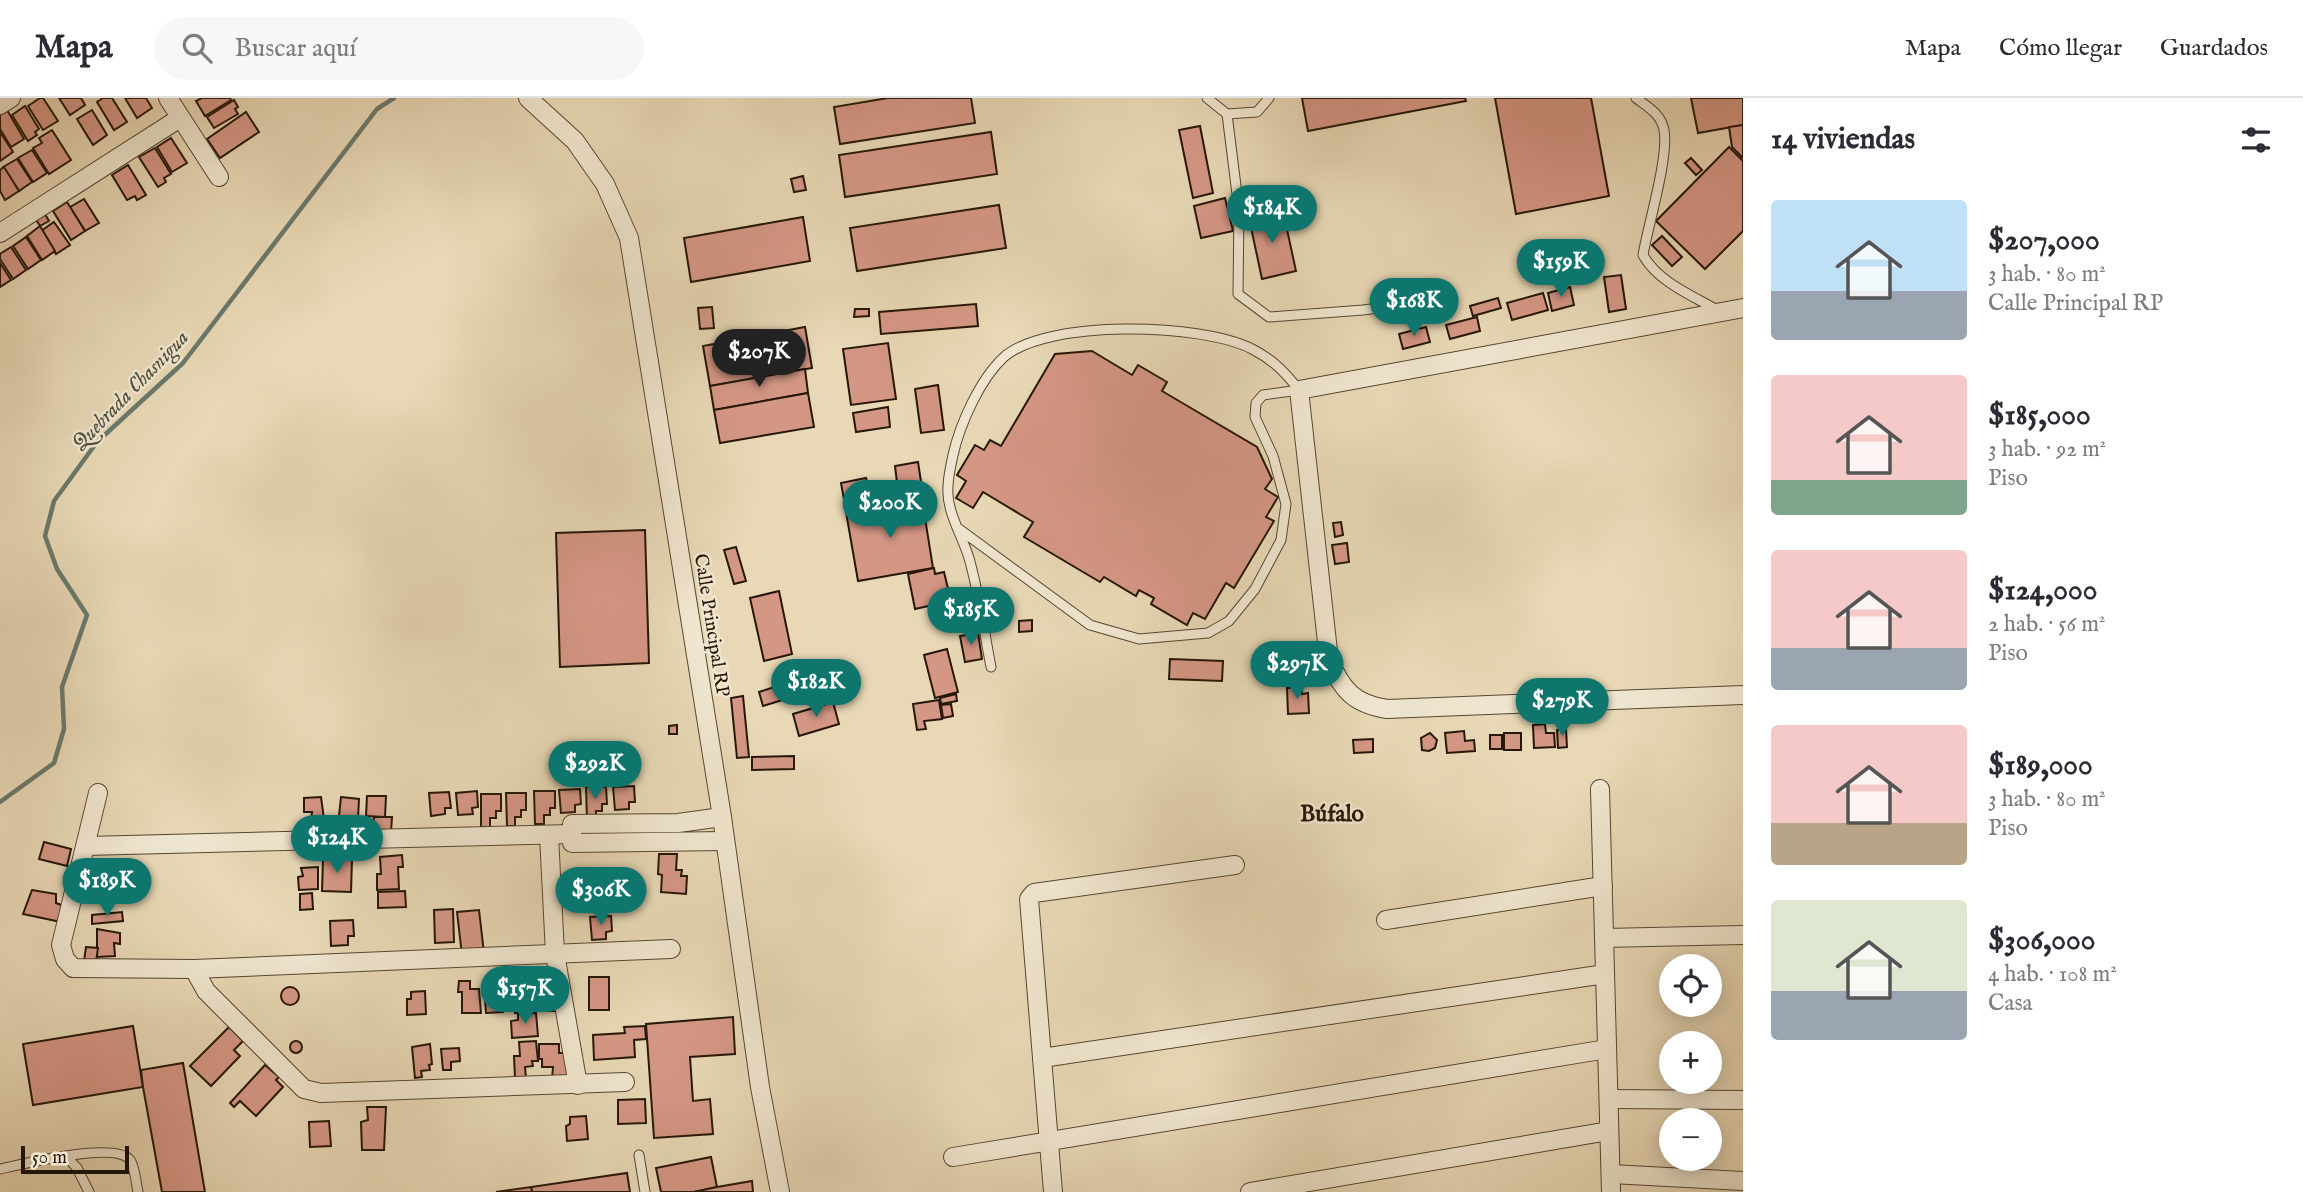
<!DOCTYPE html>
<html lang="es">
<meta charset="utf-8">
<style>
body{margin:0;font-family:"IM FELL English",serif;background:#f7f7f7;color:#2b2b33;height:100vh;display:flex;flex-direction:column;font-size:26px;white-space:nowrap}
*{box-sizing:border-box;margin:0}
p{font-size:23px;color:#7c7c81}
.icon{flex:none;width:38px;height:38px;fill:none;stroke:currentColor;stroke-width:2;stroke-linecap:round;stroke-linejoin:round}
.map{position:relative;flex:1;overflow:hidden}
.panel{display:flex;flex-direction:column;background:#fff;width:560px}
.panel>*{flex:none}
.buttons{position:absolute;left:1659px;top:856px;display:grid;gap:14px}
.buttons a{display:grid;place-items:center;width:63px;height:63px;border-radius:50%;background:#fff;box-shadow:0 4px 18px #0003;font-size:35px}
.scale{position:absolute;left:21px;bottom:18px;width:108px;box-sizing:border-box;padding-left:7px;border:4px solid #261708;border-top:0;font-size:19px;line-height:24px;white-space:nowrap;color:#261708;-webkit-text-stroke:5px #f0e6cf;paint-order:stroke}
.price{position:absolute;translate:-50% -60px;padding:0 16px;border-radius:24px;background:#0f766e;color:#fff;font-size:23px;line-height:46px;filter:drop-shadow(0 2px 4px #0008)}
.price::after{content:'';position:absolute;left:50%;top:42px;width:21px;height:16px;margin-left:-10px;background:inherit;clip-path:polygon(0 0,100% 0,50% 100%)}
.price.active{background:#222;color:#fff}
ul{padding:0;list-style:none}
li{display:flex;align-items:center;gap:21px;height:175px;padding:0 28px}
li span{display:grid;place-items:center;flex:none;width:196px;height:140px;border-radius:7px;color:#555}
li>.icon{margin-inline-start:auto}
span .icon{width:84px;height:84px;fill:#fffc;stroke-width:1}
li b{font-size:30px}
h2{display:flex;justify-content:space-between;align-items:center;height:84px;padding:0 28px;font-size:30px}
header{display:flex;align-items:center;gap:42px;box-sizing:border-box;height:98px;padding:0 35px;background:#fff;border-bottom:2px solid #e1e1e2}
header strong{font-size:33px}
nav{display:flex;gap:38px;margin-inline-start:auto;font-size:24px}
.search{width:490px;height:63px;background:#f7f7f7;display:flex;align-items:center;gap:18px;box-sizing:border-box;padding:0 24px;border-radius:38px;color:#7c7c81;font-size:26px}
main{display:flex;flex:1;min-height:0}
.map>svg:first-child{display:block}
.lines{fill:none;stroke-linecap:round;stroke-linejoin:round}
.stream{stroke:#6a796c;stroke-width:4.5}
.building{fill:#d59785;stroke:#261708;stroke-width:2}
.lane-casing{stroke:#564733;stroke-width:11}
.street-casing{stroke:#564733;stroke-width:20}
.lane{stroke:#f0e6cf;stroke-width:9}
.street{stroke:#f0e6cf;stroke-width:18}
.labels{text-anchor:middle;stroke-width:5;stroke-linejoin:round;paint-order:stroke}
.street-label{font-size:19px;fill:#261708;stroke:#f0e6cf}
.water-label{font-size:21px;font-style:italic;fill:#4e5042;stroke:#f0e6cf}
.quarter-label{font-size:23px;font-weight:bold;fill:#261708;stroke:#f0e6cf}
</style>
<header>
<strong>Mapa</strong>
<div class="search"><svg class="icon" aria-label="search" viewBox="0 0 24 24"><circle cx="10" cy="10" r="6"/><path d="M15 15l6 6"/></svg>Buscar aquí</div>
<nav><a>Mapa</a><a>Cómo llegar</a><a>Guardados</a></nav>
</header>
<main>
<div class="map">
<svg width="1743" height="1094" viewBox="0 0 1743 1094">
<rect width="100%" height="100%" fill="#e8d8b5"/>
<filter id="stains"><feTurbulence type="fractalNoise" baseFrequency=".00286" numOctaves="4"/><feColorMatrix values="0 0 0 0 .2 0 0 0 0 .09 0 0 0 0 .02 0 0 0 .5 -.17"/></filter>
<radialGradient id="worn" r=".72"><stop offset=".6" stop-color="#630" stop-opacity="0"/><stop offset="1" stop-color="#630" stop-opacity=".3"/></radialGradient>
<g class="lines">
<polyline class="stream" points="0,704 54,665 64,631 62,589 87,517 57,471 45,438 54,403 97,344 183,265 377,11 394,0"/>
</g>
<g class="building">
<polygon points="40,0 43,0 58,23 43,32 28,8"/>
<polygon points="59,0 81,0 85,7 70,17"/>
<polygon points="103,0 112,0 127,24 114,32 97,4"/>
<polygon points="125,0 146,0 152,10 137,20"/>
<polygon points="202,0 230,0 231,2 205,18 196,3"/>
<polygon points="888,0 971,0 975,25 840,46 834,9"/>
<polygon points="1302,0 1465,0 1466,3 1308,33"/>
<polygon points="1495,0 1591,0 1609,98 1516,116"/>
<polygon points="1691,0 1743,0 1743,27 1698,35"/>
<polygon points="234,2 238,9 235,11 238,16 214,30 207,19"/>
<polygon points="25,8 39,31 35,34 37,37 28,43 12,17"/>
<polygon points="7,12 24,41 11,49 0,31 0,16"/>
<polygon points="92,12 107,37 93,47 77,21"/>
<polygon points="246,14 259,34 220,60 207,41"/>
<polygon points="1743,27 1743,60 1732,49 1729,29"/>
<polygon points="1200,28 1213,95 1193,100 1179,32"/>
<polygon points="52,32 71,62 49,76 33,50 42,45 39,40"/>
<polygon points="0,34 13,54 0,63"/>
<polygon points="991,34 997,76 845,99 839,57"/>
<polygon points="171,40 187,65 172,74 157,49"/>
<polygon points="1729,49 1743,63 1743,133 1705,171 1656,123"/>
<polygon points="155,50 171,76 164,80 166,84 158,89 139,59"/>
<polygon points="32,52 47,75 33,84 18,60"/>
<polygon points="1691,60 1702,72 1696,77 1685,65"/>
<polygon points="17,61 32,84 19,93 3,69"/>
<polygon points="128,67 146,97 137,102 135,98 127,102 112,77"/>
<polygon points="4,69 19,93 5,102 0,93 0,72"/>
<polygon points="803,78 806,92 794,94 791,81"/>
<polygon points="1225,100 1233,133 1201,140 1194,108"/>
<polygon points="84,101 99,125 85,133 70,109"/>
<polygon points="67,104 85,133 71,142 53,113"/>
<polygon points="999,107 1006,150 857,173 850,130"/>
<polygon points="43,113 49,123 40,128 34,118"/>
<polygon points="1283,113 1296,173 1262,181 1249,120"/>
<polygon points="803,119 810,163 691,184 684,140"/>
<polygon points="54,124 70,147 56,156 41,133"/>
<polygon points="40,128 55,153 42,162 27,138"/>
<polygon points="1662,138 1682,159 1672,168 1652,147"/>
<polygon points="26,139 41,162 28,171 13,148"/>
<polygon points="11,149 26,172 13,181 0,161 0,156"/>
<polygon points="0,165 11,182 0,189"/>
<polygon points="1621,177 1626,211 1609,214 1604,179"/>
<polygon points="1570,189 1574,207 1552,213 1548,195"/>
<polygon points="1543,195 1548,212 1512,222 1507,205"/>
<polygon points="1498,200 1501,210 1473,218 1470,208"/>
<polygon points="976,206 978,228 881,236 879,214"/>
<polygon points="712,209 714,230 700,231 698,210"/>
<polygon points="855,211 869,211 869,218 854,219"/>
<polygon points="1477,219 1480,233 1450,241 1446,227"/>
<polygon points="805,229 812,270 710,288 703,248"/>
<polygon points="1426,229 1430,244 1403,251 1399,236"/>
<polygon points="888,245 896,301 851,307 843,251"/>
<polygon points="1092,253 1132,277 1138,267 1167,284 1162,293 1257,349 1272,381 1265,391 1278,399 1266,419 1274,423 1234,490 1226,485 1205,521 1193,515 1187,527 1151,506 1154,500 1139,492 1136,498 1104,479 1100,484 1024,439 1033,424 983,394 973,410 956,400 966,383 957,377 975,347 984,352 990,342 1001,348 1055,256"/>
<polygon points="805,271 808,295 714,312 710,288"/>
<polygon points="938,287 944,332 921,335 915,291"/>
<polygon points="808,295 814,329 720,345 714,312"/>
<polygon points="888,309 890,329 856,334 853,315"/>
<polygon points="918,364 923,397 899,401 895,368"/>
<polygon points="866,380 872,406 846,412 841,385"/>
<polygon points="922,401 933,470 858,483 846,414"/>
<polygon points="1341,424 1343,437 1335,439 1333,425"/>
<polygon points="645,432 649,565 560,569 556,435"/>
<polygon points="1347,445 1349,464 1335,466 1332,447"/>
<polygon points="736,449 746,483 734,486 724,452"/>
<polygon points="934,470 935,476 944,474 951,503 915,511 908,476"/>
<polygon points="779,493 792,556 764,563 750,500"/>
<polygon points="1032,522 1032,533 1019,534 1019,523"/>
<polygon points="978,535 982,561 965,564 960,538"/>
<polygon points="947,551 958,594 935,600 924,557"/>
<polygon points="1170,561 1223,563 1222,583 1169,581"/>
<polygon points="821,577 826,593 798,603 792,587"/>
<polygon points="787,585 792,599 763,608 759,594"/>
<polygon points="1302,589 1302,596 1308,595 1309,615 1288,616 1287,590"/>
<polygon points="956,596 957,603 941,606 940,600"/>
<polygon points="743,598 749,659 737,660 731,600"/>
<polygon points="939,602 942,621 924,623 926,631 917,632 913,606"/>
<polygon points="833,604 839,626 799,638 793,616"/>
<polygon points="951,606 953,618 943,620 941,607"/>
<polygon points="1545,626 1546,635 1554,635 1555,649 1534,650 1533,627"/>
<polygon points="677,627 677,636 669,636 669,628"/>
<polygon points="1566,631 1567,649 1558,650 1557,632"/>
<polygon points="1464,633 1465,643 1474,642 1475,653 1447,655 1445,635"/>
<polygon points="1430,635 1437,642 1435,650 1429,653 1422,652 1421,640"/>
<rect x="1504" y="635" width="17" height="17"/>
<rect x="1490" y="637" width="12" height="14"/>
<polygon points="1373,641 1373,654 1354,655 1353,642"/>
<polygon points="794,658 794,671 752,672 752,659"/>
<polygon points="634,688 635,704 629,704 629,711 615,712 613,689"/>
<polygon points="586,689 606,689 607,706 602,706 602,713 596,713 596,722 587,722"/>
<polygon points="580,691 581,706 575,707 575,714 561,715 559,692"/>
<polygon points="477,693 478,709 472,710 473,716 458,717 456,695"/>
<polygon points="534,693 555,693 555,710 550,710 550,717 544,717 544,726 535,726"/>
<polygon points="449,694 451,710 445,710 445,716 431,718 429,695"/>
<polygon points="506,695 526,695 526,712 521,712 521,719 515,719 515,728 507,728"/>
<polygon points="481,696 501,696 501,713 496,713 496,720 490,720 490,729 481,729"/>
<polygon points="367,698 386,698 385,719 366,718"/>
<polygon points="321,699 324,721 311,722 312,714 304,714 304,700"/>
<polygon points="341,699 359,701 358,720 339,718"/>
<polygon points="374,719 392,719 391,734 373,733"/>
<polygon points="44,744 71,751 67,768 39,761"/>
<polygon points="659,756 677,756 676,772 682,772 681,778 687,778 686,796 661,794 662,777 658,776"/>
<polygon points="402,757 403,769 398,769 399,791 377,792 377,776 381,776 380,759"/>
<polygon points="323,760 352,761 351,794 322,793"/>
<polygon points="318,769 318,791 299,792 298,779 303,778 301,770"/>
<polygon points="32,792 56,796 56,805 64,808 61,824 23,816"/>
<polygon points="405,793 406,809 378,810 378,794"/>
<polygon points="312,795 313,811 300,812 300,796"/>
<polygon points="453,811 454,844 435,845 434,812"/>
<polygon points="479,812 484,855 462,857 457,814"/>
<polygon points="122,814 123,823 92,826 92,817"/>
<polygon points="611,818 612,833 606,834 606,841 592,842 590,819"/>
<polygon points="353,822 354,838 348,838 348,847 331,848 330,823"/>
<polygon points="97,831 120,835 120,846 114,845 115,858 97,859"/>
<polygon points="86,849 98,850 96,864 84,863"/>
<polygon points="499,879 512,879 512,893 506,894 506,908 503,908 503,914 486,915 485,901 490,901 490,893 499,892"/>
<rect x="589" y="879" width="20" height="33"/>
<polygon points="536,881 547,881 547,889 556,889 558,913 540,913 540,891 536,892"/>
<polygon points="459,883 470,883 470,891 479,891 481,915 462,915 462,894 458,894"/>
<circle cx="290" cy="898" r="9"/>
<polygon points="515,891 531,891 532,900 535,900 535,914 515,915"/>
<polygon points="425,893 426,916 407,917 407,901 411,901 411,894"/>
<polygon points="536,915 538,938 512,940 511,923 518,922 518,916"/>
<polygon points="733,919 735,956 690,959 693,1003 710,1001 713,1036 654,1040 646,926"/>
<polygon points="133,928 143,989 33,1007 23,946"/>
<polygon points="645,928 646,941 634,942 635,959 594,962 593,937 625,935 624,929"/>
<polygon points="229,929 243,943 234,952 240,958 211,988 190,968"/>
<circle cx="296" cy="949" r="6"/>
<polygon points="536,943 538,963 532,963 533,968 525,969 526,980 515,980 514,958 520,958 519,944"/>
<polygon points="430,946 432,966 429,967 430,972 421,973 422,979 415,980 412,949"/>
<polygon points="539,946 559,946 559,955 569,955 568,982 552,981 553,969 542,969 542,961 539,961"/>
<polygon points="459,950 460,963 451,964 451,972 443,972 441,951"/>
<polygon points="183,965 205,1094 162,1094 143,989 141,972"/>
<polygon points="265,967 279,979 276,982 283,989 256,1018 240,1003 234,1009 230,1005"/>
<polygon points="645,1001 646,1025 618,1026 618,1002"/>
<polygon points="367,1009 386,1009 384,1052 362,1052 361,1024 368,1022"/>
<polygon points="586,1018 588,1041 567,1043 566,1028 570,1026 570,1019"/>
<polygon points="329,1023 331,1048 310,1049 309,1024"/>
<polygon points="711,1059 717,1089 694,1094 661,1094 656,1070"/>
<polygon points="627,1075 630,1094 532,1094 531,1089"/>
<polygon points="752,1083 753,1094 694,1094 717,1089"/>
<polygon points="531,1089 532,1094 496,1094"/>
</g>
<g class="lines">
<g class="lane-casing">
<g id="lane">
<polyline points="1207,0 1227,16 1257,14 1269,0"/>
<path d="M1636,0C1648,9 1661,16 1664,32C1669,59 1648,127 1643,157C1658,184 1693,198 1719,213"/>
<polyline points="1227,16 1239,112 1238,196 1269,219 1363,212 1449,201"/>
<path d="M959,431L1090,527L1139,541L1208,535L1229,523L1255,491L1281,442L1286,406L1273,358L1255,319L1256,305L1263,297L1299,292C1285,274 1272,261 1252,251C1202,225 1047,221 1004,259C980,281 960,326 953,357C951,367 948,379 948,389C946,413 962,437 969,460C979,495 984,533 991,569"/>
<polyline points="639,1057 645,1094"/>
<polyline points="66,1058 77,1070 89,1094"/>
<path d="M0,1071C22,1066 116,1043 130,1062C135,1069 136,1085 138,1094"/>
</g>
</g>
<g class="street-casing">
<g id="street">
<polyline points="168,0 219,79"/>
<polyline points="528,0 575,43 605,86 629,140 722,719 760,989 780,1094"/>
<polyline points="0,7 11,0"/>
<polyline points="0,135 180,20"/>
<path d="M1743,210L1299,292L1329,562C1342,592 1354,606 1387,611L1743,597"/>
<polyline points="1600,691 1611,1094"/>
<polyline points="98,695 61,847 65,861 73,870 194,871 671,851"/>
<polyline points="722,719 678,725 572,726 572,745 725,743"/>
<polyline points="549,737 555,856 578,987"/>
<polyline points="86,748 572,736"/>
<polyline points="1386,822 1603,788"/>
<polyline points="1604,840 1743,837"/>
<polyline points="194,871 206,893 304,991 321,995 625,984"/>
<polyline points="1042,960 1605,876"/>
<polyline points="1609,1001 1743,1002"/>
<polyline points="953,1059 1607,951"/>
<polyline points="1611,1076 1743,1083"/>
<polyline points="1053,1094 1029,801 1034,795 1235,767"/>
<polyline points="1250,1094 1609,1033"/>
</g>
</g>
<use href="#lane" class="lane"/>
<use href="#street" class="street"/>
</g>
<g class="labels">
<g class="street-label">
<text transform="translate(713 527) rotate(81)" y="7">Calle Principal RP</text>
</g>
<g class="water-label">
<text transform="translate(130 292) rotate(-46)" y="7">Quebrada Chasnigua</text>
</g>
<g class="quarter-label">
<text x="1332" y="723">Búfalo</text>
</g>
</g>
<rect width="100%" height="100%" filter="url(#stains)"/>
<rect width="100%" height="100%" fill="url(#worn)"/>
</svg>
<div class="buttons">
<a><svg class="icon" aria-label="locate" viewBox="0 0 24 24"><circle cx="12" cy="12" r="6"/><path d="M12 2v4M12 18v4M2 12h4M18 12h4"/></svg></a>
<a>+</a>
<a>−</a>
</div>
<div class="scale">50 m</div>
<b class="price" style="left:1272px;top:147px">$184K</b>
<b class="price" style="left:1561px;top:201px">$159K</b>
<b class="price" style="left:1414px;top:240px">$168K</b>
<b class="price active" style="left:759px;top:291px">$207K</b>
<b class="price" style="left:890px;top:442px">$200K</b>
<b class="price" style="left:971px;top:549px">$185K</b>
<b class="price" style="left:1297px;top:603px">$297K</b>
<b class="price" style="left:816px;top:621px">$182K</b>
<b class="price" style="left:1562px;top:640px">$279K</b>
<b class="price" style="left:595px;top:703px">$292K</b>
<b class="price" style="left:337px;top:777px">$124K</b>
<b class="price" style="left:107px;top:820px">$189K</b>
<b class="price" style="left:601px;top:829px">$306K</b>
<b class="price" style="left:525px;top:928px">$157K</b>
</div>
<section class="panel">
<h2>14 viviendas<svg class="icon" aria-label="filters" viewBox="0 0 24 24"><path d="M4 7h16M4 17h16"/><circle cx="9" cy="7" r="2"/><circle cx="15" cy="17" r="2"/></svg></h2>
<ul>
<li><span style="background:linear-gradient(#bfe0f5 65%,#9aa5b1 0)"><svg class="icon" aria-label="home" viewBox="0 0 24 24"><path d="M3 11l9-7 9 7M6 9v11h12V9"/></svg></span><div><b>$207,000</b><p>3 hab. · 80 m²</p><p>Calle Principal RP</p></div></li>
<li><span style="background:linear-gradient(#f6c9c9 75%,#7fa58c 0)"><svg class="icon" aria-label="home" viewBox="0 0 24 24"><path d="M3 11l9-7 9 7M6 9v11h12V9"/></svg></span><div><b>$185,000</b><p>3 hab. · 92 m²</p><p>Piso</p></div></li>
<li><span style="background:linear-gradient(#f6c9c9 70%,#9aa5b1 0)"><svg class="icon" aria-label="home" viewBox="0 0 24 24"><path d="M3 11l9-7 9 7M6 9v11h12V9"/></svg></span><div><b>$124,000</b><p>2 hab. · 56 m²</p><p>Piso</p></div></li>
<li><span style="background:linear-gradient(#f6c9c9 70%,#b9a48a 0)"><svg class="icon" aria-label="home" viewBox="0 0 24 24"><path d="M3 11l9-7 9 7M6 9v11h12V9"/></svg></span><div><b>$189,000</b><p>3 hab. · 80 m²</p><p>Piso</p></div></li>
<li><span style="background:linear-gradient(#dfe7d0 65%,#9aa5b1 0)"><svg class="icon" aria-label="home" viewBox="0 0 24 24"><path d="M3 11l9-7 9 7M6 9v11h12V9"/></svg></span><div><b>$306,000</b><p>4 hab. · 108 m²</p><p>Casa</p></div></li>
</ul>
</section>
</main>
